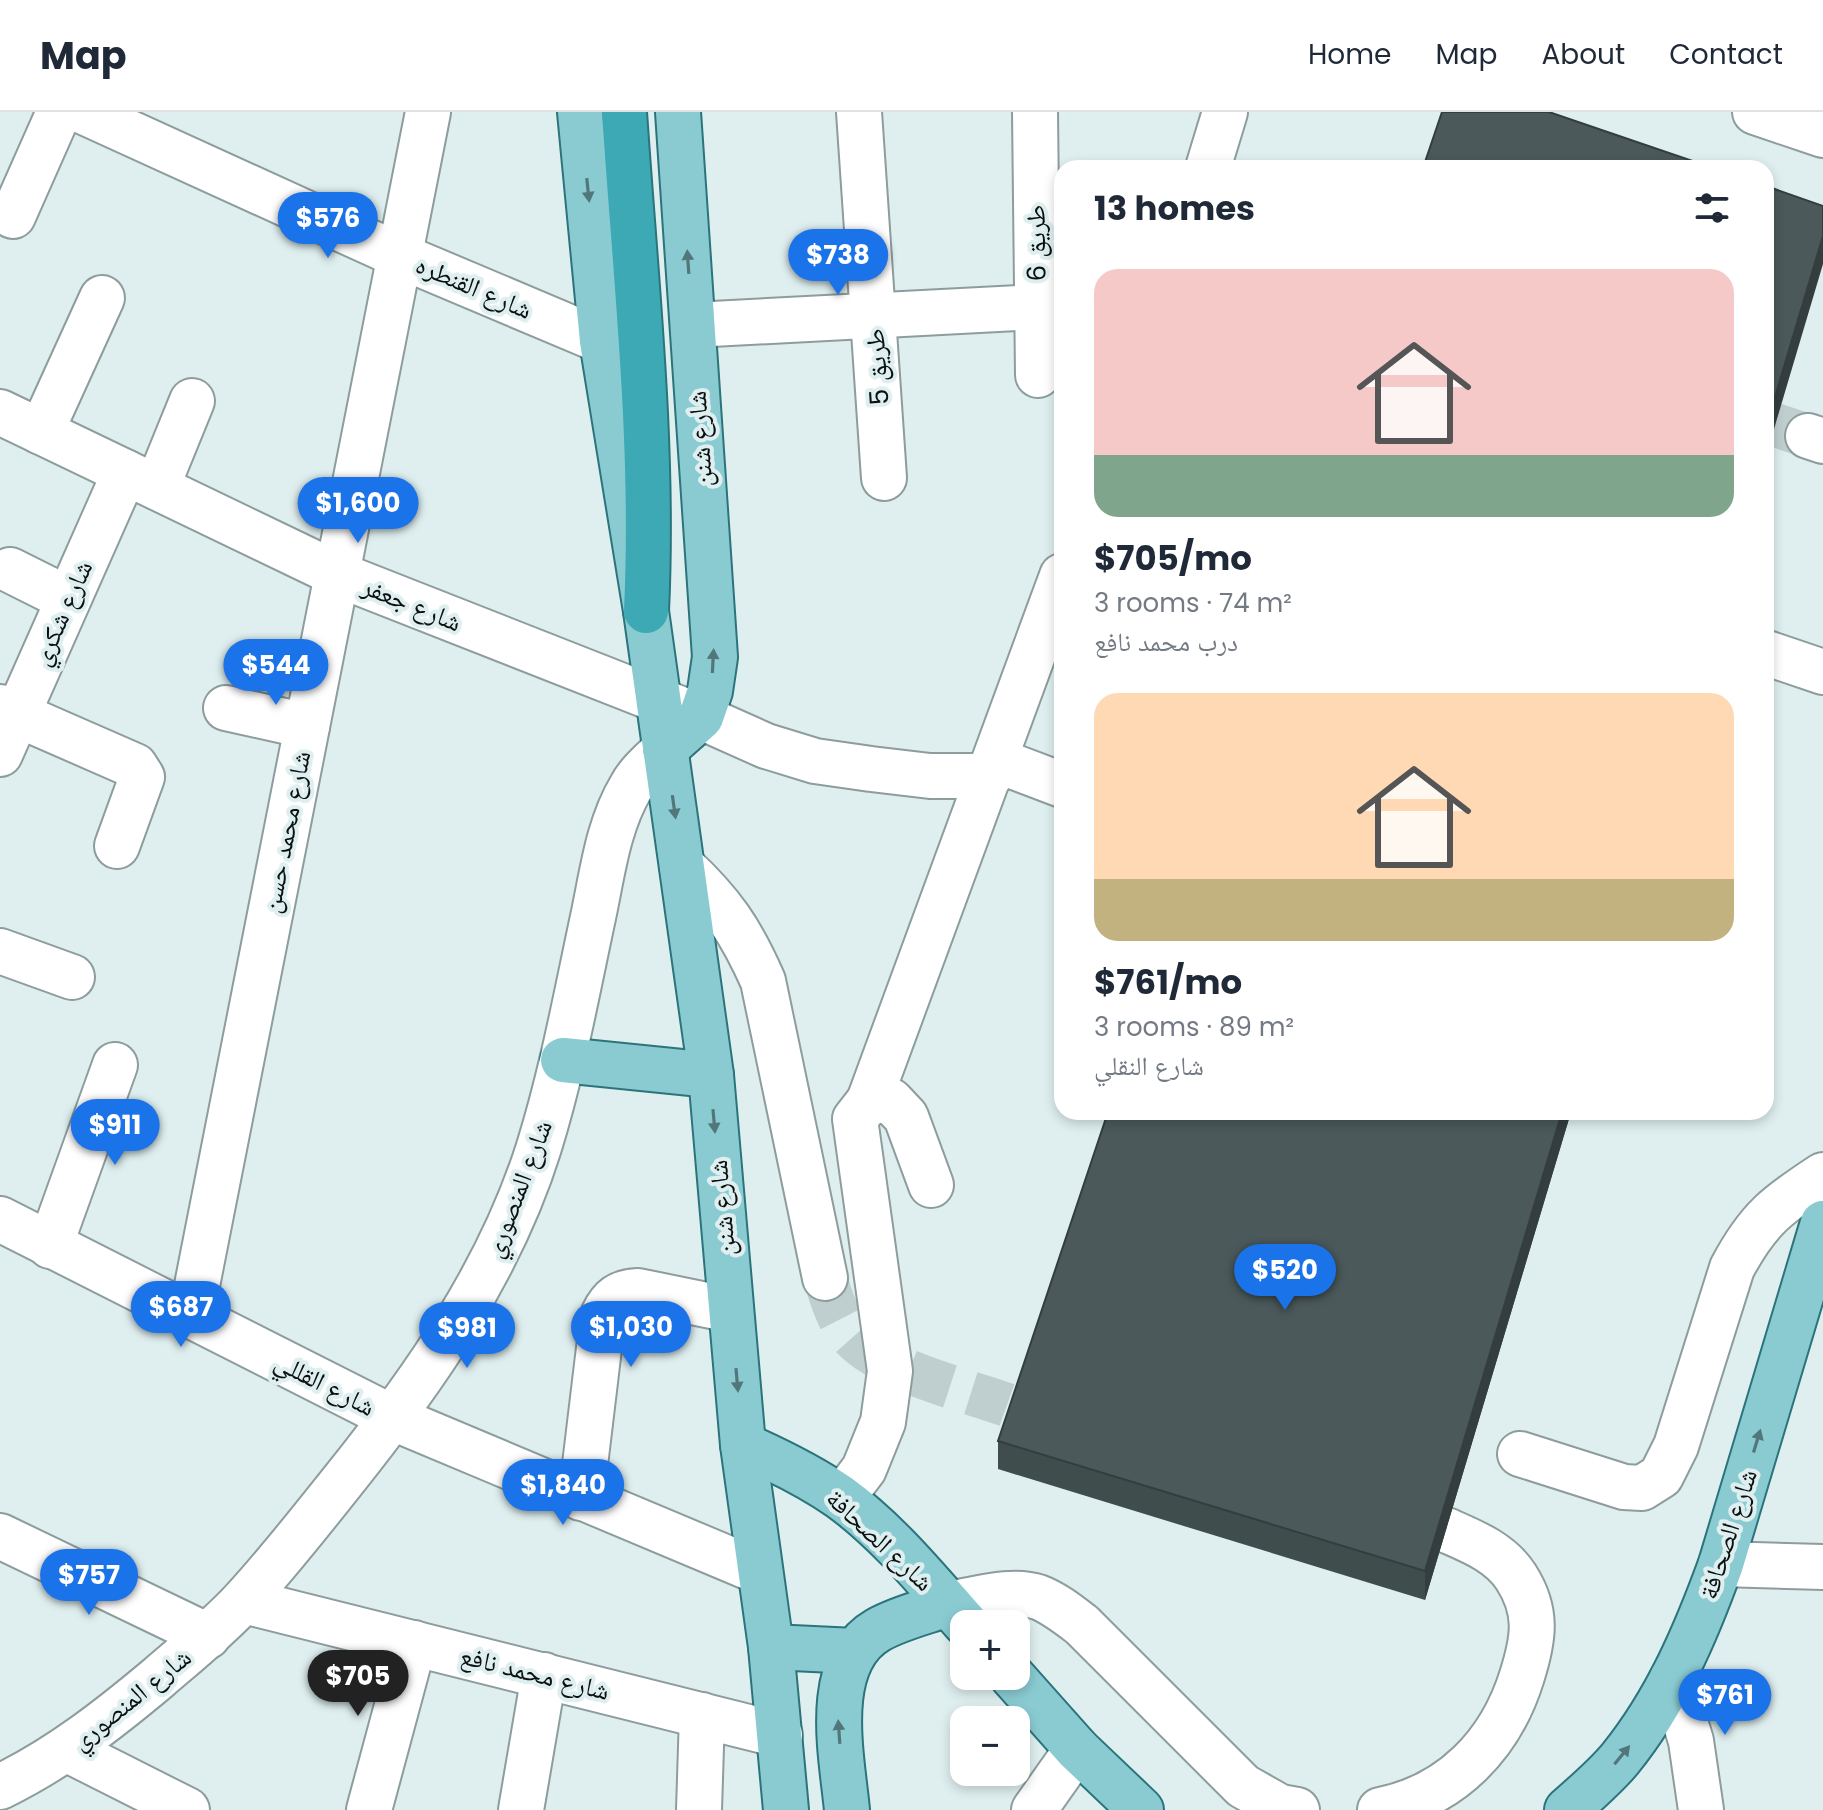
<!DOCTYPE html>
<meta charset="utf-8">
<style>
body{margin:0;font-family:Poppins,"Noto Naskh Arabic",sans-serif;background:#f2f2f3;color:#1f2937;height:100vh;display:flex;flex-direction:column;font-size:30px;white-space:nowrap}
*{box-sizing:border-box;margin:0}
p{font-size:26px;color:#747a83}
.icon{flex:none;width:44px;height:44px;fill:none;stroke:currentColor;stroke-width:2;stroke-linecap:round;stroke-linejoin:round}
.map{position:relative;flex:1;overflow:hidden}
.panel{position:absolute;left:1054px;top:48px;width:720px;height:960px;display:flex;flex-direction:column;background:#fff;border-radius:24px;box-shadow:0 4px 12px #0003}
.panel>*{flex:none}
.buttons{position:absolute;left:950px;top:1498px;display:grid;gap:16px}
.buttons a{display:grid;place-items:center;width:80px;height:80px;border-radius:16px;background:#fff;box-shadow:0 4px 12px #0003;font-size:40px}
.price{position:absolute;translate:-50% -68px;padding:0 18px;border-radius:28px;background:#1a73e8;color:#fff;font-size:26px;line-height:52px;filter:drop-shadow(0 2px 4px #0008)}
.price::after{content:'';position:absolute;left:50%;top:48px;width:24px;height:18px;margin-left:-12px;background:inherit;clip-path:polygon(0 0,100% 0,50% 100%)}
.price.current{background:#222;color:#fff}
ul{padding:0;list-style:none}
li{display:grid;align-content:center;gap:16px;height:424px;padding:0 40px}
li span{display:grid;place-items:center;height:248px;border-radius:24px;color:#555}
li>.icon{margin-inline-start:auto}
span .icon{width:144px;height:144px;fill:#fffc;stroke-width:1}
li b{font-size:34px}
h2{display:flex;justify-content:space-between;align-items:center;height:96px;padding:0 40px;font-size:34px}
header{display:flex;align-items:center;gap:48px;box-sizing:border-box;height:112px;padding:0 40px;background:#fff;border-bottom:2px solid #e0e1e3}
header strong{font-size:38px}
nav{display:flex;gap:44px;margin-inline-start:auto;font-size:28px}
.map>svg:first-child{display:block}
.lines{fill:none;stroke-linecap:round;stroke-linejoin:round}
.minor-tunnel{stroke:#bfcecf;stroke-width:44;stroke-dasharray:44 22;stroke-linecap:butt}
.minor-casing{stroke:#8d9c9d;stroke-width:48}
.major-casing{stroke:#2b747b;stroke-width:48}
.highway-casing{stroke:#2b747b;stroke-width:48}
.minor{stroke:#fff;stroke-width:44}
.major{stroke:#8acbd2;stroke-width:44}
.highway{stroke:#3ca9b4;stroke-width:44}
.wall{fill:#404d4d}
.shaded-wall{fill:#343e3f}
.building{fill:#4b595a;stroke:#343e3f;stroke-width:2}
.oneway{fill:#51777b}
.labels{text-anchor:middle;stroke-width:8;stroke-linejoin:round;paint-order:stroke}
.street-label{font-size:26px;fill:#0b1111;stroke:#dfeff0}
</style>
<header>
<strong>Map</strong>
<nav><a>Home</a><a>Map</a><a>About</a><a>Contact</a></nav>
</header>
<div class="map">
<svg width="1823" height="1698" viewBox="0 0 1823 1698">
<rect width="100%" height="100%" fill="#dfeff0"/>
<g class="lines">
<g class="minor-tunnel">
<polyline points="1766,310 1808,324"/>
<path d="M825,1166C832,1188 838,1210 854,1227C885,1259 965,1278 1007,1293"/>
</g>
<g class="minor-casing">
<g id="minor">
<polyline points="84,0 398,143 602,229"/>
<polyline points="859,0 884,366"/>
<polyline points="1035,0 1038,263"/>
<polyline points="1755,0 1823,23"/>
<polyline points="1208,56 1225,0"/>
<polyline points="13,104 59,0"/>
<polyline points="693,213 1037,195"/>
<polyline points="0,300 337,462 701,605 766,634 815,649 871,657 930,664 990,664"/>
<polyline points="41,320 102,186"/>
<polyline points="1808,324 1823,329"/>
<polyline points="157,375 192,289"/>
<polyline points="10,458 68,487"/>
<polyline points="1767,541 1823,560"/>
<polyline points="0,595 135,654 142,665 117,734"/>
<polyline points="226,596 307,614"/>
<polyline points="0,642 125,360"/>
<polyline points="996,648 1062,673"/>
<path d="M682,754C722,791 741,819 763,869L825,1166"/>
<polyline points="0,839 72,865"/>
<polyline points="869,989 1062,464"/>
<polyline points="0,1107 393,1306 760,1460"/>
<polyline points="50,1134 115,953"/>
<polyline points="191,1204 428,0"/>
<path d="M1520,1342L1624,1375L1642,1376L1661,1364L1676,1334L1732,1156C1758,1107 1777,1093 1823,1063"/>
<path d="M581,1386L603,1203C611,1186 619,1180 638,1179L731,1198"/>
<polyline points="842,1386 864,1357 883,1310 890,1259 855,1007 869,989 891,989 906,1005 931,1073"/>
<polyline points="0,1424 208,1524"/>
<polyline points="1721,1452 1823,1455"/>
<polyline points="244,1489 780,1623"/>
<path d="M948,1492C976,1488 1010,1476 1038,1485C1054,1491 1069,1503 1082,1513L1243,1674L1280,1695L1297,1698"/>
<polyline points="1672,1567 1691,1629 1701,1698"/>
<polyline points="68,1638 187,1698"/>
<path d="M0,1675C59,1646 108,1608 158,1566C187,1541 217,1517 243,1489C278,1451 310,1410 342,1370C423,1269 500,1160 539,1035C562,961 576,885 592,810C602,765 607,715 631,675C639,660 653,649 665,637"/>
<polyline points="369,1698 414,1531"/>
<polyline points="521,1698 544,1563"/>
<polyline points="699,1698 702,1603"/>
<polyline points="1034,1698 1077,1637"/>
<path d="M1380,1698C1452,1684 1501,1632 1522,1564C1534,1526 1538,1499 1516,1465C1500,1440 1471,1429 1446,1418"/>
</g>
</g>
<g class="major-casing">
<g id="major">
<polyline points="580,0 602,229 646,499 711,963 743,1333 771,1535 786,1698"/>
<polyline points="665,637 701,605 710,579 715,545 678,0"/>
<polyline points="563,948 711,963"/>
<path d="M743,1333C777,1348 810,1364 840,1385C888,1420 927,1468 966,1512"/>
<polyline points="771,1535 855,1539"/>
<polyline points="1012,1564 1077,1637 1141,1698"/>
<path d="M847,1698C842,1645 821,1551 878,1518C899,1506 925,1500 948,1492"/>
<path d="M1567,1698C1585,1682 1605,1665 1620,1647C1667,1589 1696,1521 1721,1452L1823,1111"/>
</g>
</g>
<g class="highway-casing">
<path id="highway" d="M624,0C635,166 654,332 646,499"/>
</g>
<use href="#minor" class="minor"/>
<use href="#major" class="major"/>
<use href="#highway" class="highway"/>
</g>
<polygon class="wall" points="1108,1000 1571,1000 1425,1488 998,1357 998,1329"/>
<g class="shaded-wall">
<polygon points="1823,124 1823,152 1766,344 1766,315"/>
<polygon points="1562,1000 1571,1000 1425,1488 1425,1459"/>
</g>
<g class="building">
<polygon points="1442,0 1549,0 1713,56 1423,56"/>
<polygon points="1766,74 1823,94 1823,124 1766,315"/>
<polygon points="1108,1000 1562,1000 1425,1459 998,1329"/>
</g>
<defs><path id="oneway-solid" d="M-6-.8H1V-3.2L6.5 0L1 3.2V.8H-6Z" transform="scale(2)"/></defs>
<g class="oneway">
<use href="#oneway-solid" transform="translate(588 78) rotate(84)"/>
<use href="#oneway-solid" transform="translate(688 150) rotate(-94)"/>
<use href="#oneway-solid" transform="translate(713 549) rotate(-87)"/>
<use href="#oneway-solid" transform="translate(674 695) rotate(82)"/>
<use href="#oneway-solid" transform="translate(714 1009) rotate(85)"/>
<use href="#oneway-solid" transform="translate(737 1268) rotate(85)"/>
<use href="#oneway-solid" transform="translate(1757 1329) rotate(-73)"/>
<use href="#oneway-solid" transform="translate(839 1620) rotate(-94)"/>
<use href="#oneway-solid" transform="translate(1622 1643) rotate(-51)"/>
</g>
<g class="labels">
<g class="street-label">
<text transform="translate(1036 131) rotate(-91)" y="9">طريق 6</text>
<text transform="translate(474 175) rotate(23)" y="9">شارع القنطره</text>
<text transform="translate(877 255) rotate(-94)" y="9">طريق 5</text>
<text transform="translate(700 327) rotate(-94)" y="9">شارع شنن</text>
<text transform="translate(412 492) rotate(22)" y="9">شارع جعفر</text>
<text transform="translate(62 501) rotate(-66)" y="9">شارع شكري</text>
<text transform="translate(286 720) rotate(-79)" y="9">شارع محمد حسن</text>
<text transform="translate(518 1077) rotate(-69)" y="9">شارع المنصوري</text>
<text transform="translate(722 1096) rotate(-95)" y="9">شارع شنن</text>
<text transform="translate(325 1272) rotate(27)" y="9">شارع القللي</text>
<text transform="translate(1728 1422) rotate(-72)" y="9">شارع الصحافة</text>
<text transform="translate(880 1428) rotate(43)" y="9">شارع الصحافة</text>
<text transform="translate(535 1561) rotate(14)" y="9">شارع محمد نافع</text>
<text transform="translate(131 1587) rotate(-39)" y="9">شارع المنصوري</text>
</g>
</g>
</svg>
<div class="buttons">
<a>+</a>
<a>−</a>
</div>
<b class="price" style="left:328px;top:148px">$576</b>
<b class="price" style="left:838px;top:185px">$738</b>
<b class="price" style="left:358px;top:433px">$1,600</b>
<b class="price" style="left:276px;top:595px">$544</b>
<b class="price" style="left:115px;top:1055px">$911</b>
<b class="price" style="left:1285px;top:1200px">$520</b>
<b class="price" style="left:181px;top:1237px">$687</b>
<b class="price" style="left:631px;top:1257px">$1,030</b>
<b class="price" style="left:467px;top:1258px">$981</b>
<b class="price" style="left:563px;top:1415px">$1,840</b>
<b class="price" style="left:89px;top:1505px">$757</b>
<b class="price current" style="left:358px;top:1606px">$705</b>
<b class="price" style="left:1725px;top:1625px">$761</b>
<section class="panel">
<h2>13 homes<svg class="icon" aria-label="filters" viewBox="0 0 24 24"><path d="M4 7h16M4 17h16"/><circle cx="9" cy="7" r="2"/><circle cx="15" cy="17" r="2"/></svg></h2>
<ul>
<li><span style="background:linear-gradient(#f6c9c9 75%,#7fa58c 0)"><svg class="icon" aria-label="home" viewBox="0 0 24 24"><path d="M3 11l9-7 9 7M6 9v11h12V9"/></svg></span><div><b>$705/mo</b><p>3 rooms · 74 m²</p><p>درب محمد نافع</p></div></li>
<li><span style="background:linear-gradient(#ffd9b3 75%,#c2b280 0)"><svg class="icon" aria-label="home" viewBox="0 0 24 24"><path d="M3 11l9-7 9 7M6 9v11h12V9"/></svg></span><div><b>$761/mo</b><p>3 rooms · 89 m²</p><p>شارع النقلي</p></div></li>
</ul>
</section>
</div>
